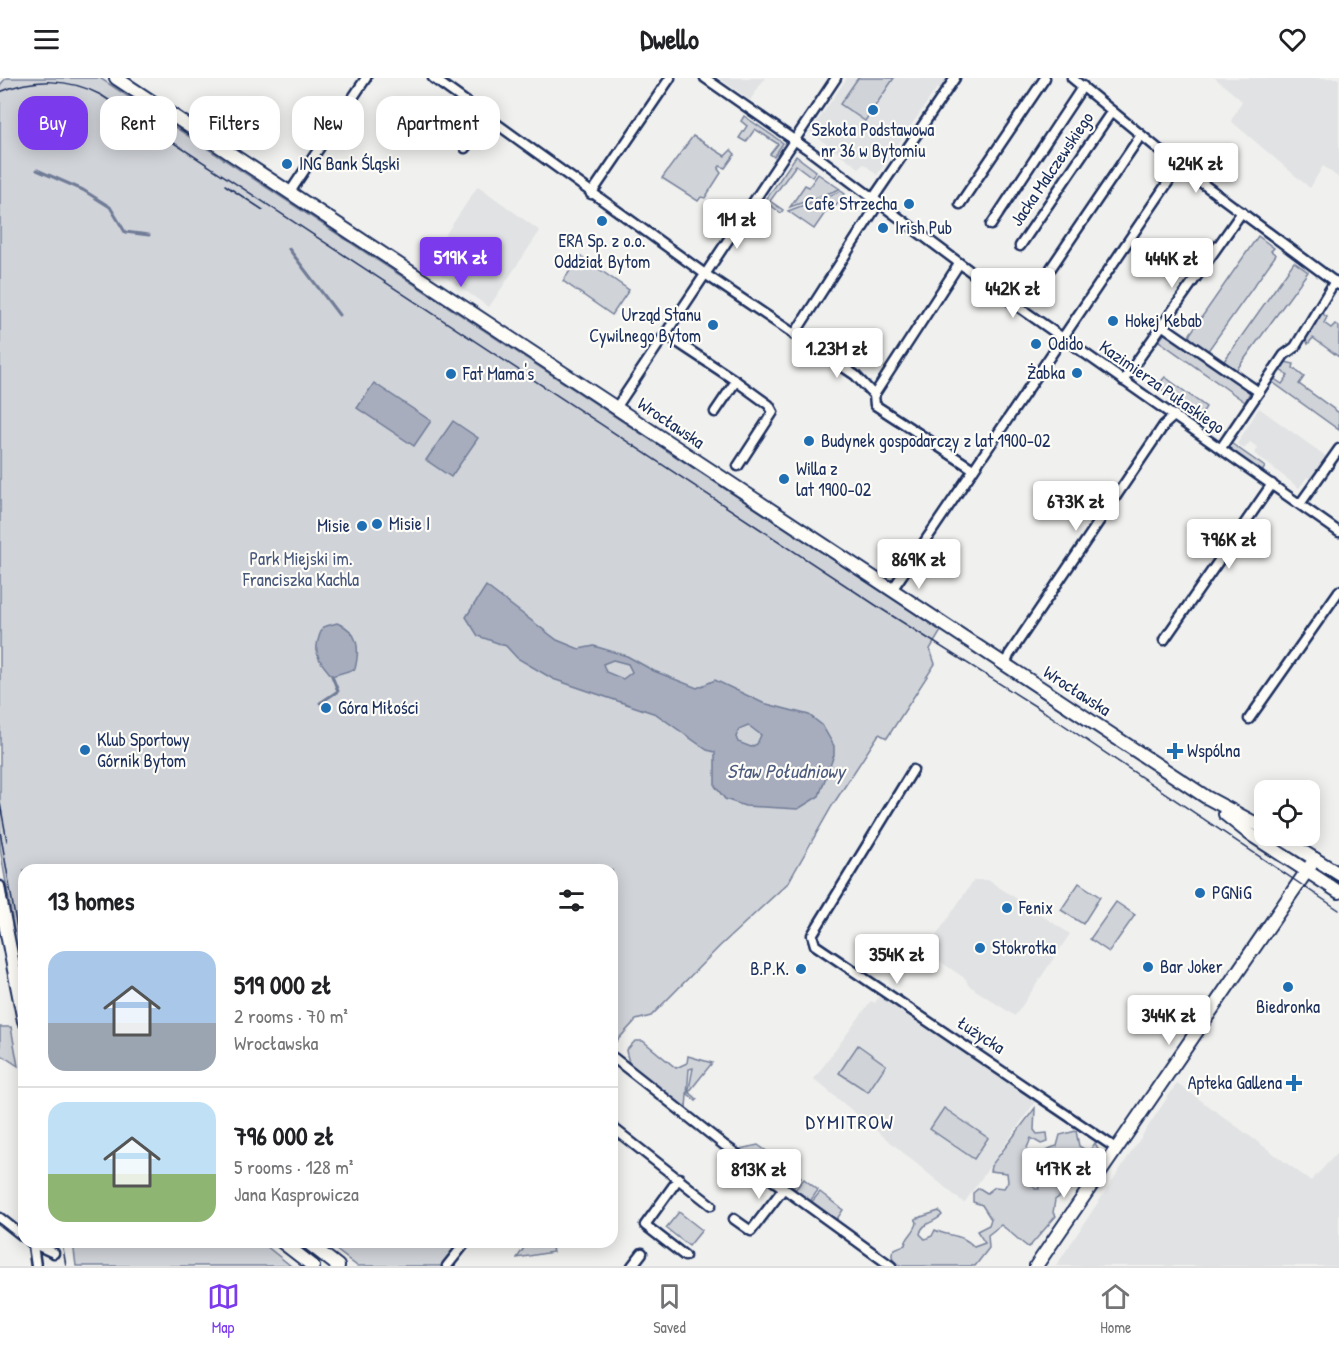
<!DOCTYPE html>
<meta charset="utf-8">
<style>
body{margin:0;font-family:"Patrick Hand",sans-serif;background:#f6f6f6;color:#202124;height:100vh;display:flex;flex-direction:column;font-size:22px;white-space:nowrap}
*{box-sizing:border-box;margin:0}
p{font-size:20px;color:#757577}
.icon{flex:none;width:33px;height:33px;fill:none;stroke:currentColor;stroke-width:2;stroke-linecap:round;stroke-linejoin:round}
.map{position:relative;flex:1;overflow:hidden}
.panel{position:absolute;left:18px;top:786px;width:600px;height:384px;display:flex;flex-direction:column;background:#fff;border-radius:18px;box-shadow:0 3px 15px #0003}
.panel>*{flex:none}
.top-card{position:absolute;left:18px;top:18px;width:600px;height:54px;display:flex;gap:12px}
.buttons{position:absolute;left:1254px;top:702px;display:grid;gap:12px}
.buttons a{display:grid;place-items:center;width:66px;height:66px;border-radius:12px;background:#fff;box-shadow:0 3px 15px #0003;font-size:30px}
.price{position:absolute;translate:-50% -51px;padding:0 14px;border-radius:6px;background:#fff;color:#222;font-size:20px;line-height:39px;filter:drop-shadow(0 2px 3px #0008)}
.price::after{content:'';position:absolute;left:50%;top:36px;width:18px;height:14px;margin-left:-9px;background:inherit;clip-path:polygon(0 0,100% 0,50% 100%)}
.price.on{background:#7c3aed;color:#fff}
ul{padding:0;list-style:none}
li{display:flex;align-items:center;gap:18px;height:150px;padding:0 30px}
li+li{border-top:2px solid #e0e0e0}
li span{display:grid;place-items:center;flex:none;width:168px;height:120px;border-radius:18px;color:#555}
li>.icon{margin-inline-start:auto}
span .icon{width:72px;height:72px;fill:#fffc;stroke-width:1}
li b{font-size:26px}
h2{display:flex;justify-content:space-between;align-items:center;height:72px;padding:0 30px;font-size:26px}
.chip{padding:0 21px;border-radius:18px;background:#fff;box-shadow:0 3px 15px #0003;font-size:21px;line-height:54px}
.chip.on{background:#7c3aed;color:#fff}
header{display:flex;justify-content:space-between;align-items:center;height:78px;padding:0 30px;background:#fff;font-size:27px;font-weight:700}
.tab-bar{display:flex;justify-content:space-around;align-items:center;height:84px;border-top:2px solid #e0e0e0;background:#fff;font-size:16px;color:#757577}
.tab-bar a{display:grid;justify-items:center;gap:3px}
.tab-bar .on{color:#7c3aed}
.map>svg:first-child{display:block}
.built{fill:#e0e2e3}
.green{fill:#d0d3d8;stroke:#76819b;stroke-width:1.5}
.water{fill:#a7adbd;stroke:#6f7b97;stroke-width:1.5;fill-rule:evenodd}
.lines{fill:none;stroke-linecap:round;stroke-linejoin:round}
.stream{stroke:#6f7b97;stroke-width:3}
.street-casing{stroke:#1b2f5e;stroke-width:13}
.secondary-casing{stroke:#1b2f5e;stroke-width:16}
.street{stroke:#fdfcf7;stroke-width:8}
.secondary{stroke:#fdfcf7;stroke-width:12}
.tram{stroke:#1b2f5e;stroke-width:1.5}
.poi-dot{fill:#1f6fb2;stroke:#fdfcf7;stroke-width:2}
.labels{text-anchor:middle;stroke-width:4.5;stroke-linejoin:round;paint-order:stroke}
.poi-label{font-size:18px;fill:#1b2f5e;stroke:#fdfcf7;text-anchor:start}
.street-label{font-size:18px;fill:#1b2f5e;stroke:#fdfcf7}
.park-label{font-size:18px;fill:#48587c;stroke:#fdfcf7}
.water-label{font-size:20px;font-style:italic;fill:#4c5b7f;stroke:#fdfcf7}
.neighbourhood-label{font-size:20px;letter-spacing:1.5px;fill:#1b2f5e;stroke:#fdfcf7}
</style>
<header><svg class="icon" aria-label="menu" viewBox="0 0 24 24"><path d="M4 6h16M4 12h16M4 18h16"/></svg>Dwello<svg class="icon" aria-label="heart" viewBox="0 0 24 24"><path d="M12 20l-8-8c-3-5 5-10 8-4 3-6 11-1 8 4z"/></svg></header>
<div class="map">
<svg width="1339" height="1188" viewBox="0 0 1339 1188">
<rect width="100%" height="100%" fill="#f0f0ee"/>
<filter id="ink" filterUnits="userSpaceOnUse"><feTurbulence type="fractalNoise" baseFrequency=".0167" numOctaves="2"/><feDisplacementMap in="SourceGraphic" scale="12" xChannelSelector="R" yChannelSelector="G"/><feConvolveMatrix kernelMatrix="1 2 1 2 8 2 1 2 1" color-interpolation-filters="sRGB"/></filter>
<g filter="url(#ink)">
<g class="built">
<polygon points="719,0 765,0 750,22"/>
<polygon points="847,0 947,0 939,11 937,10 877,97 864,86 859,90 810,54"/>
<polygon points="1215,0 1339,0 1339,100 1323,88 1310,110 1231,43 1242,23"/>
<polygon points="478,108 540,153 489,229 426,186"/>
<polygon points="1259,330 1327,379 1311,401 1307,399 1299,410 1254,375 1258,370 1250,364 1244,371 1237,366"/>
<polygon points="988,802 1070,856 1015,938 968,907 966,901 935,880 931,865 974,802"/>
<polygon points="881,915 1035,1024 964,1125 814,1001 871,923 875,925"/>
<polygon points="1177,1005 1311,1103 1339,1073 1339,1188 1056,1188"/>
</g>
<g class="green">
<polygon points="6,0 100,0 941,553 930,571 935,586 887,660 879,656 832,728 788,805 720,868 651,938 636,942 612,968 612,792 24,792 24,910 0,770 0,7"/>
<polygon points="858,0 894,0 865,43 840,26"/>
<polygon points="744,38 783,65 774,79 770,76 778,66 755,51 746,64 739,60 747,48 741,43"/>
<polygon points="693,58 725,78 731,72 735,76 725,90 720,88 718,91 721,95 705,120 701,119 698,123 662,100"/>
<polygon points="796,78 816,93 812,99 796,87 770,123 783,132 781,135 765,123"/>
<polygon points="818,96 840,111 790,129 805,107 809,109"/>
<polygon points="841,113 845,116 831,134 827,132 814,151 788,133"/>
<polygon points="1258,158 1274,170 1271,173 1276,177 1207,274 1189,261 1190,256"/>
<polygon points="580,178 629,212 612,237 563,203"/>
<polygon points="1294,184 1308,194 1235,294 1224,283"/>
<polygon points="1320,234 1327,239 1324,245 1331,250 1335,246 1339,249 1339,279 1313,260 1308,266 1304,257"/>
<polygon points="1165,255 1250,314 1245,324 1159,263"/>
<polygon points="1285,284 1294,286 1293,290 1304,299 1299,306 1339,335 1339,352 1271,303 1273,300 1282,306 1288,298 1279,291"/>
<polygon points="1165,299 1206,329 1200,339 1157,308"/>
<polygon points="1228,363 1265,389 1262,394 1228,370"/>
<polygon points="1079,805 1100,819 1083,846 1061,832"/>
<polygon points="1116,824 1135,837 1109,874 1090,861"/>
<polygon points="0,949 11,949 18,988 0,976"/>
<polygon points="635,963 643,963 676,990 687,985 688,978 712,985 689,1014 697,1021 696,1023 688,1016 693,990 689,991 686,1030 630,989 626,973"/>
<polygon points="858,967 886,987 868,1014 839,995"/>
<polygon points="944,1030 988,1060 974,1081 930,1051"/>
<path d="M1035,1030L1034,1052L1037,1056L1047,1055L1048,1064L1041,1066L1031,1060L1027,1070C1031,1079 1034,1082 1032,1094L1024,1101L1032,1105L1035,1111H1039L1038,1105L1046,1095L1044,1090L1036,1088C1041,1077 1044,1071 1057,1068L1060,1057L1076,1053L1079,1068L1089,1074L1095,1065L1099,1073L1087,1086L1077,1106L1055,1122L1053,1135L1056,1138L1031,1167L1028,1169C1018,1162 1011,1154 1001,1147L988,1157L989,1170L975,1188H900L893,1182C889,1171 897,1170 905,1167C906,1158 916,1154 917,1144L915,1141L939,1133L942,1137C935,1145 922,1144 920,1156L925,1161L932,1158L935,1152C948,1159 962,1155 974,1169L985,1165L977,1153L989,1147L991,1141L982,1127L973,1124V1115L979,1110L987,1115L995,1109L1004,1110L1008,1104L1007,1095L990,1093L991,1088Z"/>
<polygon points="758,1067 779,1082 774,1097 740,1071"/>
<polygon points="787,1089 801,1099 792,1112 778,1101"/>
<polygon points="804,1101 818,1112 809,1125 794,1113"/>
<polygon points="820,1114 843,1132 835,1144 810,1126"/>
<polygon points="679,1134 702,1152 689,1168 666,1150"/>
<polygon points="73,1164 261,1164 291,1188 76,1188"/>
<polygon points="326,1164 460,1164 442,1188 357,1188"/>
<polygon points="528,1164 552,1164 557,1168 552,1171 553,1174 517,1180"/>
</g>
<g class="water">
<path d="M49,47C61,48 73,56 70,69L64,71L52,66L45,53Z"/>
<polygon points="374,305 431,343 414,368 357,330"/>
<polygon points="453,343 478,360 451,399 426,382"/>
<path d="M486,508L557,562L579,571L594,568L627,578L654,593L697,610L715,602L763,625L809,637L822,647L834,668V677L819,718L798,731L745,728L725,721L715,708V674L707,672L656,636L553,601L517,580L506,568L478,558L466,539ZM613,582L628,586L632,594L623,601L606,594L603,586ZM748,647L761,657L757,666L751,669L738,664L736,659L739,651Z"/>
<path d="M337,545C359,553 360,571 355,591L332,598C317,580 311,574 323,549Z"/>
</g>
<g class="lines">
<g class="stream">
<polyline points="37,92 83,112 110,129 125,154 149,157"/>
<polyline points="289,171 339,237"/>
<polyline points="320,625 338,613 332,598"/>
</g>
<g class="street-casing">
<g id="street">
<polyline points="433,0 705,196 855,297 874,317 875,327 973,391"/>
<polyline points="705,0 810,73 1006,220 1339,454"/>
<polyline points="1072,0 1179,88 1339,207"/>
<polyline points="465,70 487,40"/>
<polyline points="290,114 366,0"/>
<polyline points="591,116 670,0"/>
<polyline points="872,122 955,0"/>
<polyline points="960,126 1045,0"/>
<polyline points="991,147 1083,8"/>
<polyline points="1020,168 1112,33"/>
<polyline points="1051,190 1141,57"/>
<polyline points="1163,248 1259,314"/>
<polyline points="665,256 736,303 715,334"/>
<polyline points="794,257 878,126"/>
<polyline points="736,303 769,327 773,334 738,388"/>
<polyline points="1123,303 1242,134"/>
<polyline points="874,317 959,186"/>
<polyline points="616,330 836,0"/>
<polyline points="1221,370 1284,277 1295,269 1335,203"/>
<polyline points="1300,426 1339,371"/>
<polyline points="892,512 1179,88"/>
<polyline points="1164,562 1272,406"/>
<polyline points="1005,588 1009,577 1164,347 1175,337"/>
<polyline points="1249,641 1339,513"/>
<polyline points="913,692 812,857 815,867 1117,1071"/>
<polyline points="0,808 2,820"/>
<polyline points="612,982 614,980 724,1067 891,1188"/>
<polyline points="612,1049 711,1127"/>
<polyline points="679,1100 645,1147 685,1178"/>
<polyline points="0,1140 24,1159"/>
<polyline points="734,1141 751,1153 784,1110"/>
<polyline points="30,1164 54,1175"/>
<polyline points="33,1167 36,1188"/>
<polyline points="447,1188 466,1164"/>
<polyline points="632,1188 642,1175"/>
</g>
</g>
<g class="secondary-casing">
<g id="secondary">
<polyline points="116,0 1206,719 1264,750"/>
<polyline points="1225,736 1250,756 1339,814"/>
<polyline points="1278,758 1339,796"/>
<polyline points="0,820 24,943"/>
<polyline points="282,1164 313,1188"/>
<polyline points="307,1164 338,1188"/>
<polyline points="1036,1188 1315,781"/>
</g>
</g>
<use href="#street" class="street"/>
<use href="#secondary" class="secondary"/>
<g class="tram">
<path d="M0,14C33,0 69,0 101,17L883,532L1046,635L1339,832"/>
<polyline points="225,107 263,132"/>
<polyline points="0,725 7,763"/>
<polyline points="0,753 24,891"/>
<polyline points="62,1164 66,1188"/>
</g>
</g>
</g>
<g class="poi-dot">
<circle cx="873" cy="32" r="6"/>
<circle cx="287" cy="86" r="6"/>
<circle cx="909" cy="126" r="6"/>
<circle cx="602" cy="143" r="6"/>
<circle cx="883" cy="150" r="6"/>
<circle cx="1113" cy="243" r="6"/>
<circle cx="713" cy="247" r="6"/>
<circle cx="1036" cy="266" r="6"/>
<circle cx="1077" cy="295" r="6"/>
<circle cx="451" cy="296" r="6"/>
<circle cx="809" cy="363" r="6"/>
<circle cx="784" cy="401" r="6"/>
<circle cx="377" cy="446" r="6"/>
<circle cx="362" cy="448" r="6"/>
<circle cx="326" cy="630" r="6"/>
<circle cx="85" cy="672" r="6"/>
<path d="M1172 664h6v6h6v6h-6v6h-6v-6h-6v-6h6z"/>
<circle cx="1200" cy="815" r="6"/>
<circle cx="1007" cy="830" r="6"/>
<circle cx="980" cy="870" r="6"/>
<circle cx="1148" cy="889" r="6"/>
<circle cx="801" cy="891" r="6"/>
<circle cx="1288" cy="909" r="6"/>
<path d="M1291 996h6v6h6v6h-6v6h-6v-6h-6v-6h6z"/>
</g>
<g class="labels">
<g class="poi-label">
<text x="873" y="58" text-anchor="middle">Szkoła Podstawowa<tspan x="873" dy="21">nr 36 w Bytomiu</tspan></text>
<text x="299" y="92">ING Bank Śląski</text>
<text x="897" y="132" text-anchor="end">Cafe Strzecha</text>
<text x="895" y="156">Irish Pub</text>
<text x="602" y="169" text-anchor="middle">ERA Sp. z o.o.<tspan x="602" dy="21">Oddział Bytom</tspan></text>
<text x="701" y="243" text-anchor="end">Urząd Stanu<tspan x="701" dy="21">Cywilnego Bytom</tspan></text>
<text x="1125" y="249">Hokej Kebab</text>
<text x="1048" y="272">Odido</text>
<text x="1065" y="301" text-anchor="end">Żabka</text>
<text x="463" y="302">Fat Mama's</text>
<text x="821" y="369">Budynek gospodarczy z lat 1900-02</text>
<text x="796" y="397">Willa z<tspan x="796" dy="21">lat 1900-02</tspan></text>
<text x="389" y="452">Misie I</text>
<text x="350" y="454" text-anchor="end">Misie</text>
<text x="338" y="636">Góra Miłości</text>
<text x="97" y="668">Klub Sportowy<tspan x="97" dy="21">Górnik Bytom</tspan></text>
<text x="1187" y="679">Wspólna</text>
<text x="1212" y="821">PGNiG</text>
<text x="1019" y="836">Fenix</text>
<text x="992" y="876">Stokrotka</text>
<text x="1160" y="895">Bar Joker</text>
<text x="789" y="897" text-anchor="end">B.P.K.</text>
<text x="1288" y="935" text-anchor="middle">Biedronka</text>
<text x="1282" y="1011" text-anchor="end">Apteka Gallena</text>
</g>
<g class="street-label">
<text transform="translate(1052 91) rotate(-56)" y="6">Jacka Malczewskiego</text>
<text transform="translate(1162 309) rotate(35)" y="6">Kazimierza Pułaskiego</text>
<text transform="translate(671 345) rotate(34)" y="6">Wrocławska</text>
<text transform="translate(1077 613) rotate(33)" y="6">Wrocławska</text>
<text transform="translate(981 957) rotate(33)" y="6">Łużycka</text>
</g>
<g class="park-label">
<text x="301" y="487">Park Miejski im.<tspan x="301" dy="21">Franciszka Kachla</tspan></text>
</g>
<g class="water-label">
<text x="786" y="700">Staw Południowy</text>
</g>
<g class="neighbourhood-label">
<text x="850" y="1051">DYMITROW</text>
</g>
</g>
</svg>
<div class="buttons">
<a><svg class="icon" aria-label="locate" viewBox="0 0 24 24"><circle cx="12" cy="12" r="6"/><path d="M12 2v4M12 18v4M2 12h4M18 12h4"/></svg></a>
</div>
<b class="price" style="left:1196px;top:116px">424K zł</b>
<b class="price" style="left:737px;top:172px">1M zł</b>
<b class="price on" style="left:461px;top:210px">519K zł</b>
<b class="price" style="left:1172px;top:211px">444K zł</b>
<b class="price" style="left:1013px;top:241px">442K zł</b>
<b class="price" style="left:837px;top:301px">1.23M zł</b>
<b class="price" style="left:1076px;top:454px">673K zł</b>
<b class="price" style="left:1229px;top:492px">796K zł</b>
<b class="price" style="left:919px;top:512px">869K zł</b>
<b class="price" style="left:897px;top:907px">354K zł</b>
<b class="price" style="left:1169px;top:968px">344K zł</b>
<b class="price" style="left:1064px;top:1121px">417K zł</b>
<b class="price" style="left:759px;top:1122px">813K zł</b>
<div class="top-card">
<a class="chip on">Buy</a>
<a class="chip">Rent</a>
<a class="chip">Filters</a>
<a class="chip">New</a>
<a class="chip">Apartment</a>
</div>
<section class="panel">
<h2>13 homes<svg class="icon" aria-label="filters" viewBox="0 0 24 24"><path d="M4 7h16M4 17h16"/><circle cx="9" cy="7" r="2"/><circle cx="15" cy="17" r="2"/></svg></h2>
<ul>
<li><span style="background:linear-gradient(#a9c7e8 60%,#9aa5b1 0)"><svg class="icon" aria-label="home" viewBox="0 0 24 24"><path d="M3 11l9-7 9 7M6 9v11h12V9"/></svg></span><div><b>519 000 zł</b><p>2 rooms · 70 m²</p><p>Wrocławska</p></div></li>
<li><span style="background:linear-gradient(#bfe0f5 60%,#8fb573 0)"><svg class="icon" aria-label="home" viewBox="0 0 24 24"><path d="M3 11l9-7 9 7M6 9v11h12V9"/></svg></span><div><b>796 000 zł</b><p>5 rooms · 128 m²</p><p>Jana Kasprowicza</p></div></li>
</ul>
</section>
</div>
<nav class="tab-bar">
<a class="on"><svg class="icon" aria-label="map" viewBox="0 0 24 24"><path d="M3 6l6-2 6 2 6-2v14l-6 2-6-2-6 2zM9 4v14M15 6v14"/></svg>Map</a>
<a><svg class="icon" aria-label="saved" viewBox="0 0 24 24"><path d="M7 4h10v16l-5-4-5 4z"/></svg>Saved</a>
<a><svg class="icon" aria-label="home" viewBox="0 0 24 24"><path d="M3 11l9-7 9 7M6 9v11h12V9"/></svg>Home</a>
</nav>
